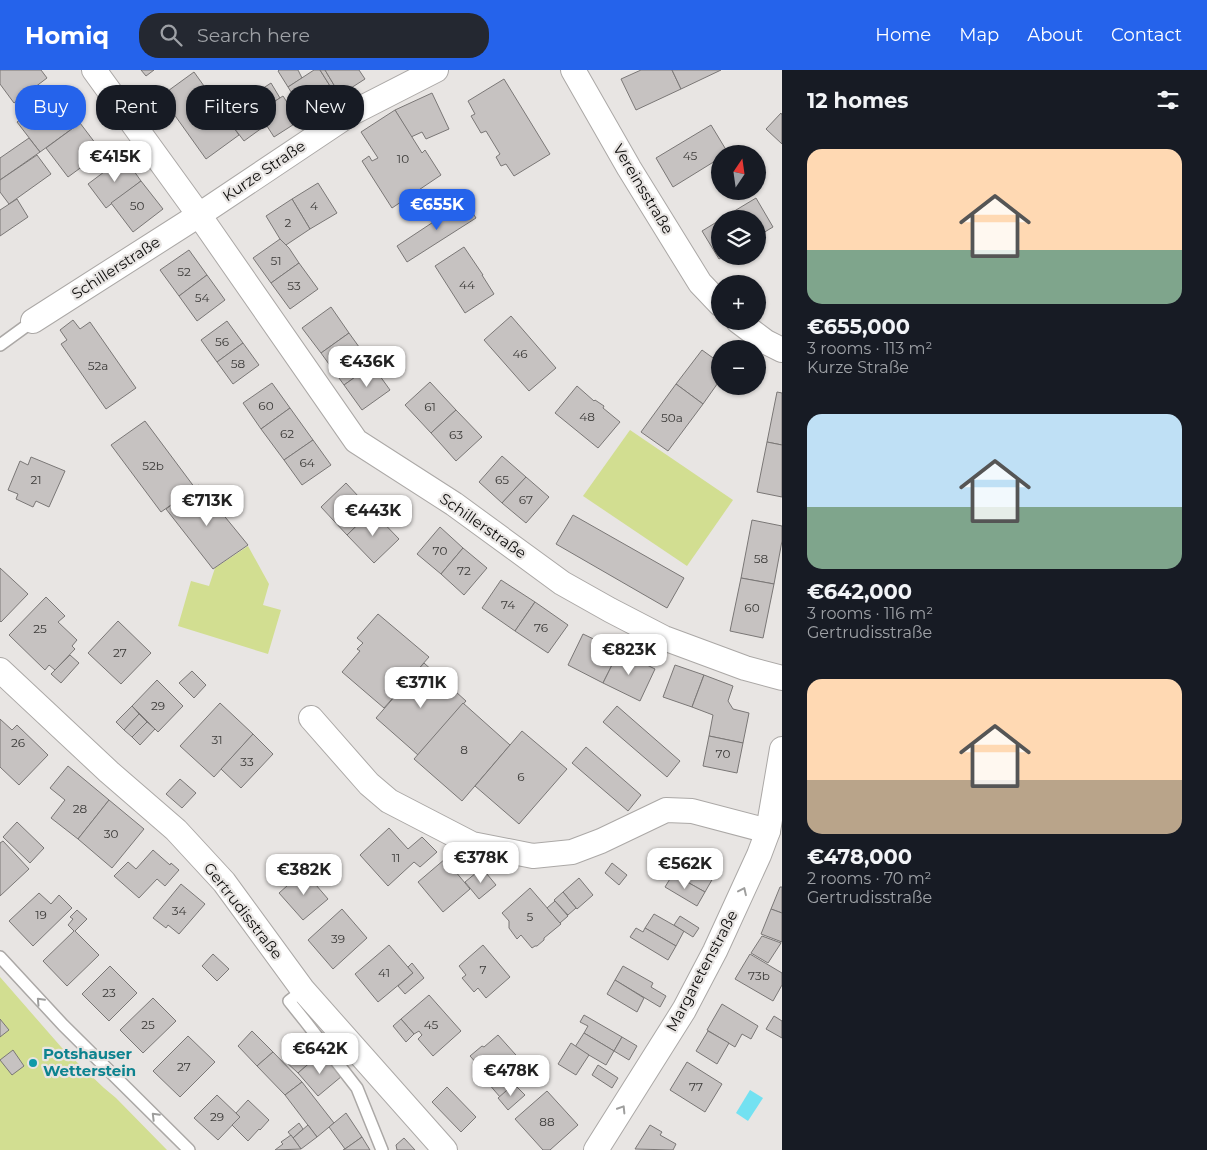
<!DOCTYPE html>
<meta charset="utf-8">
<style>
body{margin:0;font-family:Montserrat,sans-serif;background:#242831;color:#f1f3f6;height:100vh;display:flex;flex-direction:column;font-size:19px;white-space:nowrap}
*{box-sizing:border-box;margin:0}
p{font-size:16px;color:#9ea1a6}
.icon{flex:none;width:28px;height:28px;fill:none;stroke:currentColor;stroke-width:2;stroke-linecap:round;stroke-linejoin:round}
.map{position:relative;flex:1;overflow:hidden}
.drawer{display:flex;flex-direction:column;background:#171b24;width:425px}
.drawer>*{flex:none}
.guide{position:absolute;left:15px;top:15px;width:475px;height:45px;display:flex;gap:10px}
.needle{width:32px;rotate:13deg}
.fabs{position:absolute;left:711px;top:75px;display:grid;gap:10px}
.fabs a{display:grid;place-items:center;width:55px;height:55px;border-radius:50%;background:#171b24;box-shadow:0 1px 4px #0004;font-size:25px}
.price{position:absolute;translate:-50% -42px;padding:0 11px;border-radius:10px;background:#fff;color:#222;font-size:16px;line-height:32px;filter:drop-shadow(0 1px 2px #0008)}
.price::after{content:'';position:absolute;left:50%;top:30px;width:15px;height:11px;margin-left:-8px;background:inherit;clip-path:polygon(0 0,100% 0,50% 100%)}
.price.selected{background:#2563eb;color:#fff}
ul{padding:0;list-style:none}
li{display:grid;align-content:center;gap:10px;height:265px;padding:0 25px}
li span{display:grid;place-items:center;height:155px;border-radius:15px;color:#555}
li>.icon{margin-inline-start:auto}
span .icon{width:90px;height:90px;fill:#fffc;stroke-width:1}
li b{font-size:21px}
h2{display:flex;justify-content:space-between;align-items:center;height:60px;padding:0 25px;font-size:21px}
.pill{padding:0 18px;border-radius:20px;background:#171b24;box-shadow:0 1px 4px #0004;font-size:18px;line-height:45px}
.pill.selected{background:#2563eb;color:#fff}
header{display:flex;align-items:center;gap:30px;box-sizing:border-box;height:70px;padding:0 25px;background:#2563eb;color:#fff}
header strong{font-size:24px}
nav{display:flex;gap:28px;margin-inline-start:auto;font-size:18px}
.search{width:350px;height:45px;background:#242831;display:flex;align-items:center;gap:12px;box-sizing:border-box;padding:0 18px;border-radius:20px;color:#9ea1a6;font-size:19px}
main{display:flex;flex:1;min-height:0}
.map>svg:first-child{display:block}
.green{fill:#d2de91}
.water{fill:#73e1f1}
.building{fill:#c6c2c1;stroke:#7a7776}
.lines{fill:none;stroke-linecap:round;stroke-linejoin:round}
.lane-casing{stroke:#aba8a6;stroke-width:14}
.street-casing{stroke:#aba8a6;stroke-width:26}
.lane{stroke:#fff;stroke-width:11}
.street{stroke:#fff;stroke-width:24}
.oneway{stroke:#9e9e9d}
.culture-dot{fill:#0f9aa8;stroke:#e8e5e3;stroke-width:2}
.labels{text-anchor:middle;stroke-width:4.5;stroke-linejoin:round;paint-order:stroke}
.number-label{font-size:12px;fill:#3b3a38}
.street-label{font-size:15px;fill:#0d0c0b;stroke:#e8e5e3}
.culture-label{font-size:15px;font-weight:bold;fill:#0d838f;stroke:#e8e5e3;text-anchor:start}
</style>
<header>
<strong>Homiq</strong>
<div class="search"><svg class="icon" aria-label="search" viewBox="0 0 24 24"><circle cx="10" cy="10" r="6"/><path d="M15 15l6 6"/></svg>Search here</div>
<nav><a>Home</a><a>Map</a><a>About</a><a>Contact</a></nav>
</header>
<main>
<div class="map">
<svg width="782" height="1080" viewBox="0 0 782 1080">
<rect width="100%" height="100%" fill="#e8e5e3"/>
<g class="green">
<polygon points="630,360 733,430 687,496 583,426"/>
<polygon points="248,476 269,514 263,535 281,540 268,584 178,556 191,511 209,516 215,498"/>
<polygon points="0,907 62,978 104,1018 116,1028 167,1080 0,1080"/>
</g>
<polygon class="water" points="750,1020 763,1028 748,1051 736,1043"/>
<g class="building">
<polygon points="0,0 41,0 47,8 14,33 0,14"/>
<polygon points="141,0 154,0 146,6"/>
<polygon points="279,0 298,0 302,8 288,17 278,1"/>
<polygon points="314,0 320,0 337,27 306,46 288,17"/>
<polygon points="320,0 325,0 340,25 337,27"/>
<polygon points="325,0 359,0 365,9 340,25"/>
<polygon points="641,0 672,0 681,19 636,40 621,9"/>
<polygon points="672,0 721,0 681,19"/>
<polygon points="194,2 209,23 213,20 220,29 215,32 239,65 206,89 161,26"/>
<polygon points="504,9 550,84 514,106 506,94 501,96 496,87 500,84 486,61 481,63 471,46 475,44 468,31"/>
<polygon points="271,13 280,28 258,42 248,28"/>
<polygon points="57,22 80,53 40,82 17,52"/>
<polygon points="432,23 449,59 426,69 422,62 411,67 395,40"/>
<polygon points="283,26 299,51 274,67 258,42"/>
<polygon points="251,32 266,55 244,71 228,50"/>
<polygon points="395,40 422,83 425,80 441,105 392,138 362,91 369,86 372,91 378,88 361,62"/>
<polygon points="781,43 782,45 782,74 766,59"/>
<polygon points="80,53 102,82 68,107 46,78"/>
<polygon points="711,55 728,83 720,84 720,88 673,117 656,88"/>
<polygon points="29,68 40,82 0,110 0,88"/>
<polygon points="37,85 51,104 9,134 0,122 0,110"/>
<polygon points="124,87 141,111 106,138 88,114"/>
<polygon points="141,111 163,139 133,162 111,133"/>
<polygon points="318,113 337,143 310,159 292,129"/>
<polygon points="756,128 773,157 758,166 758,149 721,149"/>
<polygon points="17,129 28,147 0,166 0,140"/>
<polygon points="292,129 310,159 286,175 280,169 266,146"/>
<polygon points="465,131 476,148 407,192 397,176"/>
<polygon points="720,150 720,186 724,186 719,189 702,161"/>
<polygon points="280,169 289,178 299,193 271,213 253,188"/>
<polygon points="464,177 483,205 482,205 494,224 465,243 435,196"/>
<polygon points="189,180 207,205 179,226 160,200"/>
<polygon points="299,193 318,219 290,239 271,213"/>
<polygon points="207,205 225,230 197,251 179,226"/>
<polygon points="331,237 349,263 321,283 302,258"/>
<polygon points="511,246 556,298 529,321 484,270"/>
<polygon points="73,250 80,259 90,252 136,318 106,339 61,274 67,270 60,260"/>
<polygon points="227,251 243,273 217,292 201,270"/>
<polygon points="349,263 372,295 344,315 321,283"/>
<polygon points="243,273 259,295 233,314 217,292"/>
<polygon points="702,280 720,293 720,310 703,334 676,314"/>
<polygon points="372,295 390,320 362,340 344,315"/>
<polygon points="430,312 456,340 431,363 405,335"/>
<polygon points="272,313 290,338 261,359 243,333"/>
<polygon points="676,314 703,334 668,381 641,362"/>
<polygon points="577,316 594,331 595,330 604,336 603,338 620,352 598,378 555,343"/>
<polygon points="777,322 782,323 782,375 767,372"/>
<polygon points="290,338 313,370 284,390 261,359"/>
<polygon points="456,340 482,367 456,391 431,363"/>
<polygon points="145,351 195,418 161,442 111,375"/>
<polygon points="313,370 331,395 302,415 284,390"/>
<polygon points="767,372 782,375 782,427 757,422"/>
<polygon points="502,386 526,407 502,433 479,412"/>
<polygon points="31,387 65,401 49,437 36,431 33,437 16,429 18,424 8,420 20,391 28,395"/>
<polygon points="526,407 549,427 526,453 502,433"/>
<polygon points="346,413 372,441 347,465 321,437"/>
<polygon points="199,415 248,475 213,499 166,439"/>
<polygon points="372,441 399,469 374,493 347,465"/>
<polygon points="573,445 684,508 667,538 556,474"/>
<polygon points="752,450 782,456 782,471 774,514 741,508"/>
<polygon points="440,457 463,478 441,504 417,484"/>
<polygon points="463,478 487,498 464,525 441,504"/>
<polygon points="0,498 28,524 1,552 0,551"/>
<polygon points="741,508 774,514 763,568 730,561"/>
<polygon points="501,510 535,532 515,561 482,538"/>
<polygon points="46,527 65,546 58,552 77,570 72,576 75,579 55,600 49,595 45,600 9,565"/>
<polygon points="535,532 568,555 548,583 515,561"/>
<polygon points="378,544 429,587 384,638 342,602 360,581 357,579 363,573 357,568"/>
<polygon points="118,551 151,583 121,614 88,583"/>
<polygon points="583,564 619,581 603,613 568,595"/>
<polygon points="619,581 655,599 640,631 603,613"/>
<polygon points="70,585 79,593 61,613 51,604"/>
<polygon points="424,593 466,631 418,685 376,648"/>
<polygon points="675,595 704,605 692,637 663,627"/>
<polygon points="192,601 206,615 194,628 179,613"/>
<polygon points="704,605 733,616 728,631 733,639 749,643 743,673 709,666 713,645 692,637"/>
<polygon points="157,610 183,636 158,662 132,636"/>
<polygon points="220,633 253,664 214,707 180,676"/>
<polygon points="463,633 510,675 462,731 414,689"/>
<polygon points="132,636 139,644 124,660 116,652"/>
<polygon points="617,636 680,691 667,707 603,652"/>
<polygon points="139,644 147,652 132,667 124,660"/>
<polygon points="0,649 12,660 17,655 48,685 19,715 0,697"/>
<polygon points="147,652 155,659 140,675 132,667"/>
<polygon points="522,661 567,699 519,754 475,716"/>
<polygon points="253,664 273,684 241,718 221,699"/>
<polygon points="709,666 743,673 737,703 703,696"/>
<polygon points="586,677 641,725 628,741 572,693"/>
<polygon points="68,696 109,730 78,769 51,748 65,730 50,718"/>
<polygon points="180,709 196,723 182,738 166,724"/>
<polygon points="109,730 144,759 112,798 78,769"/>
<polygon points="17,752 44,778 30,793 3,767"/>
<polygon points="389,758 408,779 422,767 437,782 420,797 414,792 388,816 360,785"/>
<polygon points="3,771 29,799 0,826 0,773"/>
<polygon points="153,780 170,795 171,793 179,800 165,816 157,809 139,828 114,806 128,792 136,799"/>
<polygon points="685,782 702,791 698,799 713,808 705,822 673,804"/>
<polygon points="445,789 470,819 443,842 418,812"/>
<polygon points="612,793 627,805 619,815 605,803"/>
<polygon points="482,798 496,815 479,829 465,812"/>
<polygon points="304,801 328,829 303,850 279,823"/>
<polygon points="673,804 705,822 697,836 665,817"/>
<polygon points="579,808 593,825 577,839 563,822"/>
<polygon points="181,814 205,834 179,864 168,855 166,858 153,848"/>
<polygon points="780,817 782,817 782,843 771,839"/>
<polygon points="530,818 561,854 544,868 544,870 537,876 535,876 532,878 521,865 517,869 509,858 509,851 502,843"/>
<polygon points="563,822 576,838 568,845 554,830"/>
<polygon points="39,823 51,834 59,825 72,838 33,876 9,851"/>
<polygon points="555,831 568,846 560,853 547,838"/>
<polygon points="342,839 367,868 333,899 308,870"/>
<polygon points="771,839 782,843 782,872 761,864"/>
<polygon points="77,840 87,849 75,861 99,885 67,916 43,891 74,861 68,855 73,849 70,847"/>
<polygon points="654,844 684,861 676,876 645,858"/>
<polygon points="680,846 699,858 693,867 674,855"/>
<polygon points="636,858 643,862 645,858 676,876 668,890 630,867"/>
<polygon points="762,866 781,873 768,893 751,883"/>
<polygon points="389,875 413,903 378,932 355,904"/>
<polygon points="483,875 510,907 486,928 478,918 474,922 462,908 466,905 459,896"/>
<polygon points="213,884 229,899 217,911 202,896"/>
<polygon points="750,884 782,903 782,915 773,931 735,909"/>
<polygon points="412,893 424,908 405,924 398,916 413,903 408,897"/>
<polygon points="110,896 137,923 109,951 82,924"/>
<polygon points="623,896 653,913 651,917 666,926 660,937 615,910"/>
<polygon points="615,910 644,928 637,942 607,924"/>
<polygon points="429,925 461,961 433,986 418,969 422,965 419,961 414,964 401,949"/>
<polygon points="153,928 176,951 143,983 120,960"/>
<polygon points="722,934 758,956 751,969 742,964 735,977 707,960"/>
<polygon points="584,945 622,967 614,981 584,963 588,956 580,952"/>
<polygon points="774,946 782,951 782,968 766,959"/>
<polygon points="0,949 9,960 0,967"/>
<polygon points="401,949 414,964 406,972 393,956"/>
<polygon points="252,961 273,982 257,996 238,976"/>
<polygon points="708,961 729,973 717,994 696,981"/>
<polygon points="584,963 614,981 606,995 575,977"/>
<polygon points="498,965 524,994 521,997 529,1006 516,1018 514,1014 500,1027 476,999 479,996 470,986 482,976 484,977"/>
<polygon points="188,966 215,992 180,1027 153,1001"/>
<polygon points="622,967 637,976 629,990 614,981"/>
<polygon points="308,968 321,983 298,1003 285,991"/>
<polygon points="571,973 589,985 576,1005 558,994"/>
<polygon points="13,980 24,996 12,1005 0,990"/>
<polygon points="273,982 302,1012 285,1025 257,996"/>
<polygon points="321,983 342,1006 318,1026 298,1003"/>
<polygon points="687,992 722,1014 705,1042 670,1020"/>
<polygon points="598,995 618,1008 612,1018 592,1005"/>
<polygon points="302,1012 334,1053 317,1067 285,1025"/>
<polygon points="514,1014 516,1018 517,1017 525,1025 508,1040 498,1028"/>
<polygon points="447,1017 476,1047 461,1062 432,1032"/>
<polygon points="547,1021 578,1055 550,1080 543,1080 515,1049"/>
<polygon points="217,1025 240,1047 218,1070 194,1048"/>
<polygon points="248,1030 269,1050 260,1060 259,1059 248,1071 232,1055 240,1047 236,1043"/>
<polygon points="346,1043 362,1067 345,1079 329,1057"/>
<polygon points="299,1053 303,1059 293,1068 288,1062"/>
<polygon points="308,1055 317,1067 301,1079 293,1068"/>
<polygon points="650,1055 662,1062 660,1065 676,1074 673,1080 635,1079"/>
<polygon points="291,1065 301,1079 275,1080 283,1074 281,1072"/>
<polygon points="362,1067 370,1080 343,1080 345,1079"/>
<polygon points="404,1068 415,1080 397,1080 396,1075"/>
</g>
<g class="lines">
<g class="lane-casing">
<g id="lane">
<polyline points="0,275 33,251"/>
<polyline points="0,887 63,955 189,1080"/>
<polyline points="303,920 289,931 305,951 357,1018 382,1080"/>
</g>
</g>
<g class="street-casing">
<g id="street">
<polyline points="94,0 199,145 356,371 454,434 562,513 610,540 664,568 745,598 782,608"/>
<polyline points="573,0 629,98 700,213 720,234"/>
<polyline points="33,251 199,145 350,44 436,0"/>
<polyline points="738,251 766,272 782,280"/>
<polyline points="0,600 109,702 176,760 224,812 303,920 445,1080"/>
<polyline points="311,648 369,714 389,731 472,774 533,786 572,782 601,771 666,740 692,741 768,761"/>
<polyline points="596,1080 684,940 715,881 759,785 768,761 782,679"/>
</g>
</g>
<use href="#lane" class="lane"/>
<use href="#street" class="street"/>
</g>
<defs><path id="oneway-chevron" d="M-2-3.5L2.5 0L-2 3.5" fill="none" stroke-width="1.6" stroke-linecap="round" stroke-linejoin="round" transform="scale(1.25)"/></defs>
<g class="oneway">
<use href="#oneway-chevron" transform="translate(743 821) rotate(-65)"/>
<use href="#oneway-chevron" transform="translate(40 931) rotate(-133)"/>
<use href="#oneway-chevron" transform="translate(622 1039) rotate(-58)"/>
<use href="#oneway-chevron" transform="translate(155 1046) rotate(-135)"/>
</g>
<circle class="culture-dot" cx="33" cy="993" r="5"/>
<g class="labels">
<g class="number-label">
<text x="690" y="90">45</text>
<text x="403" y="93">10</text>
<text x="137" y="140">50</text>
<text x="314" y="140">4</text>
<text x="288" y="157">2</text>
<text x="276" y="195">51</text>
<text x="184" y="206">52</text>
<text x="467" y="219">44</text>
<text x="294" y="220">53</text>
<text x="202" y="232">54</text>
<text x="222" y="276">56</text>
<text x="520" y="288">46</text>
<text x="238" y="298">58</text>
<text x="98" y="300">52a</text>
<text x="266" y="340">60</text>
<text x="430" y="341">61</text>
<text x="587" y="351">48</text>
<text x="672" y="352">50a</text>
<text x="287" y="368">62</text>
<text x="456" y="369">63</text>
<text x="307" y="397">64</text>
<text x="153" y="400">52b</text>
<text x="36" y="414">21</text>
<text x="502" y="414">65</text>
<text x="526" y="434">67</text>
<text x="440" y="485">70</text>
<text x="761" y="493">58</text>
<text x="464" y="505">72</text>
<text x="508" y="539">74</text>
<text x="752" y="542">60</text>
<text x="541" y="562">76</text>
<text x="40" y="563">25</text>
<text x="120" y="587">27</text>
<text x="158" y="640">29</text>
<text x="217" y="674">31</text>
<text x="18" y="677">26</text>
<text x="464" y="684">8</text>
<text x="723" y="688">70</text>
<text x="247" y="696">33</text>
<text x="521" y="711">6</text>
<text x="80" y="743">28</text>
<text x="111" y="768">30</text>
<text x="396" y="792">11</text>
<text x="179" y="845">34</text>
<text x="41" y="849">19</text>
<text x="530" y="851">5</text>
<text x="338" y="873">39</text>
<text x="483" y="904">7</text>
<text x="384" y="907">41</text>
<text x="759" y="910">73b</text>
<text x="109" y="927">23</text>
<text x="148" y="959">25</text>
<text x="431" y="959">45</text>
<text x="184" y="1001">27</text>
<text x="696" y="1021">77</text>
<text x="217" y="1051">29</text>
<text x="547" y="1056">88</text>
</g>
<g class="street-label">
<text transform="translate(264 101) rotate(-34)" y="5">Kurze Straße</text>
<text transform="translate(643 119) rotate(59)" y="5">Vereinsstraße</text>
<text transform="translate(116 198) rotate(-33)" y="5">Schillerstraße</text>
<text transform="translate(483 456) rotate(35)" y="5">Schillerstraße</text>
<text transform="translate(243 841) rotate(52)" y="5">Gertrudisstraße</text>
<text transform="translate(702 901) rotate(-62)" y="5">Margaretenstraße</text>
</g>
<g class="culture-label">
<text x="43" y="989">Potshauser<tspan x="43" dy="17">Wetterstein</tspan></text>
</g>
</g>
</svg>
<div class="fabs">
<a><svg class="needle" viewBox="-14 -14 28 28"><path d="M0-13l5 13h-10z" fill="#e53935"/><path d="M0 13l5-13h-10z" fill="#9ea1a6"/></svg></a>
<a><svg class="icon" aria-label="layers" viewBox="0 0 24 24"><path d="M12 4l9 5-9 5-9-5zM3 14l9 5 9-5"/></svg></a>
<a>+</a>
<a>−</a>
</div>
<b class="price" style="left:115px;top:113px">€415K</b>
<b class="price selected" style="left:437px;top:161px">€655K</b>
<b class="price" style="left:367px;top:318px">€436K</b>
<b class="price" style="left:207px;top:457px">€713K</b>
<b class="price" style="left:373px;top:467px">€443K</b>
<b class="price" style="left:629px;top:606px">€823K</b>
<b class="price" style="left:421px;top:639px">€371K</b>
<b class="price" style="left:481px;top:814px">€378K</b>
<b class="price" style="left:685px;top:820px">€562K</b>
<b class="price" style="left:304px;top:826px">€382K</b>
<b class="price" style="left:320px;top:1005px">€642K</b>
<b class="price" style="left:511px;top:1027px">€478K</b>
<div class="guide">
<a class="pill selected">Buy</a>
<a class="pill">Rent</a>
<a class="pill">Filters</a>
<a class="pill">New</a>
</div>
</div>
<section class="drawer">
<h2>12 homes<svg class="icon" aria-label="filters" viewBox="0 0 24 24"><path d="M4 7h16M4 17h16"/><circle cx="9" cy="7" r="2"/><circle cx="15" cy="17" r="2"/></svg></h2>
<ul>
<li><span style="background:linear-gradient(#ffd9b3 65%,#7fa58c 0)"><svg class="icon" aria-label="home" viewBox="0 0 24 24"><path d="M3 11l9-7 9 7M6 9v11h12V9"/></svg></span><div><b>€655,000</b><p>3 rooms · 113 m²</p><p>Kurze Straße</p></div></li>
<li><span style="background:linear-gradient(#bfe0f5 60%,#7fa58c 0)"><svg class="icon" aria-label="home" viewBox="0 0 24 24"><path d="M3 11l9-7 9 7M6 9v11h12V9"/></svg></span><div><b>€642,000</b><p>3 rooms · 116 m²</p><p>Gertrudisstraße</p></div></li>
<li><span style="background:linear-gradient(#ffd9b3 65%,#b9a48a 0)"><svg class="icon" aria-label="home" viewBox="0 0 24 24"><path d="M3 11l9-7 9 7M6 9v11h12V9"/></svg></span><div><b>€478,000</b><p>2 rooms · 70 m²</p><p>Gertrudisstraße</p></div></li>
</ul>
</section>
</main>
